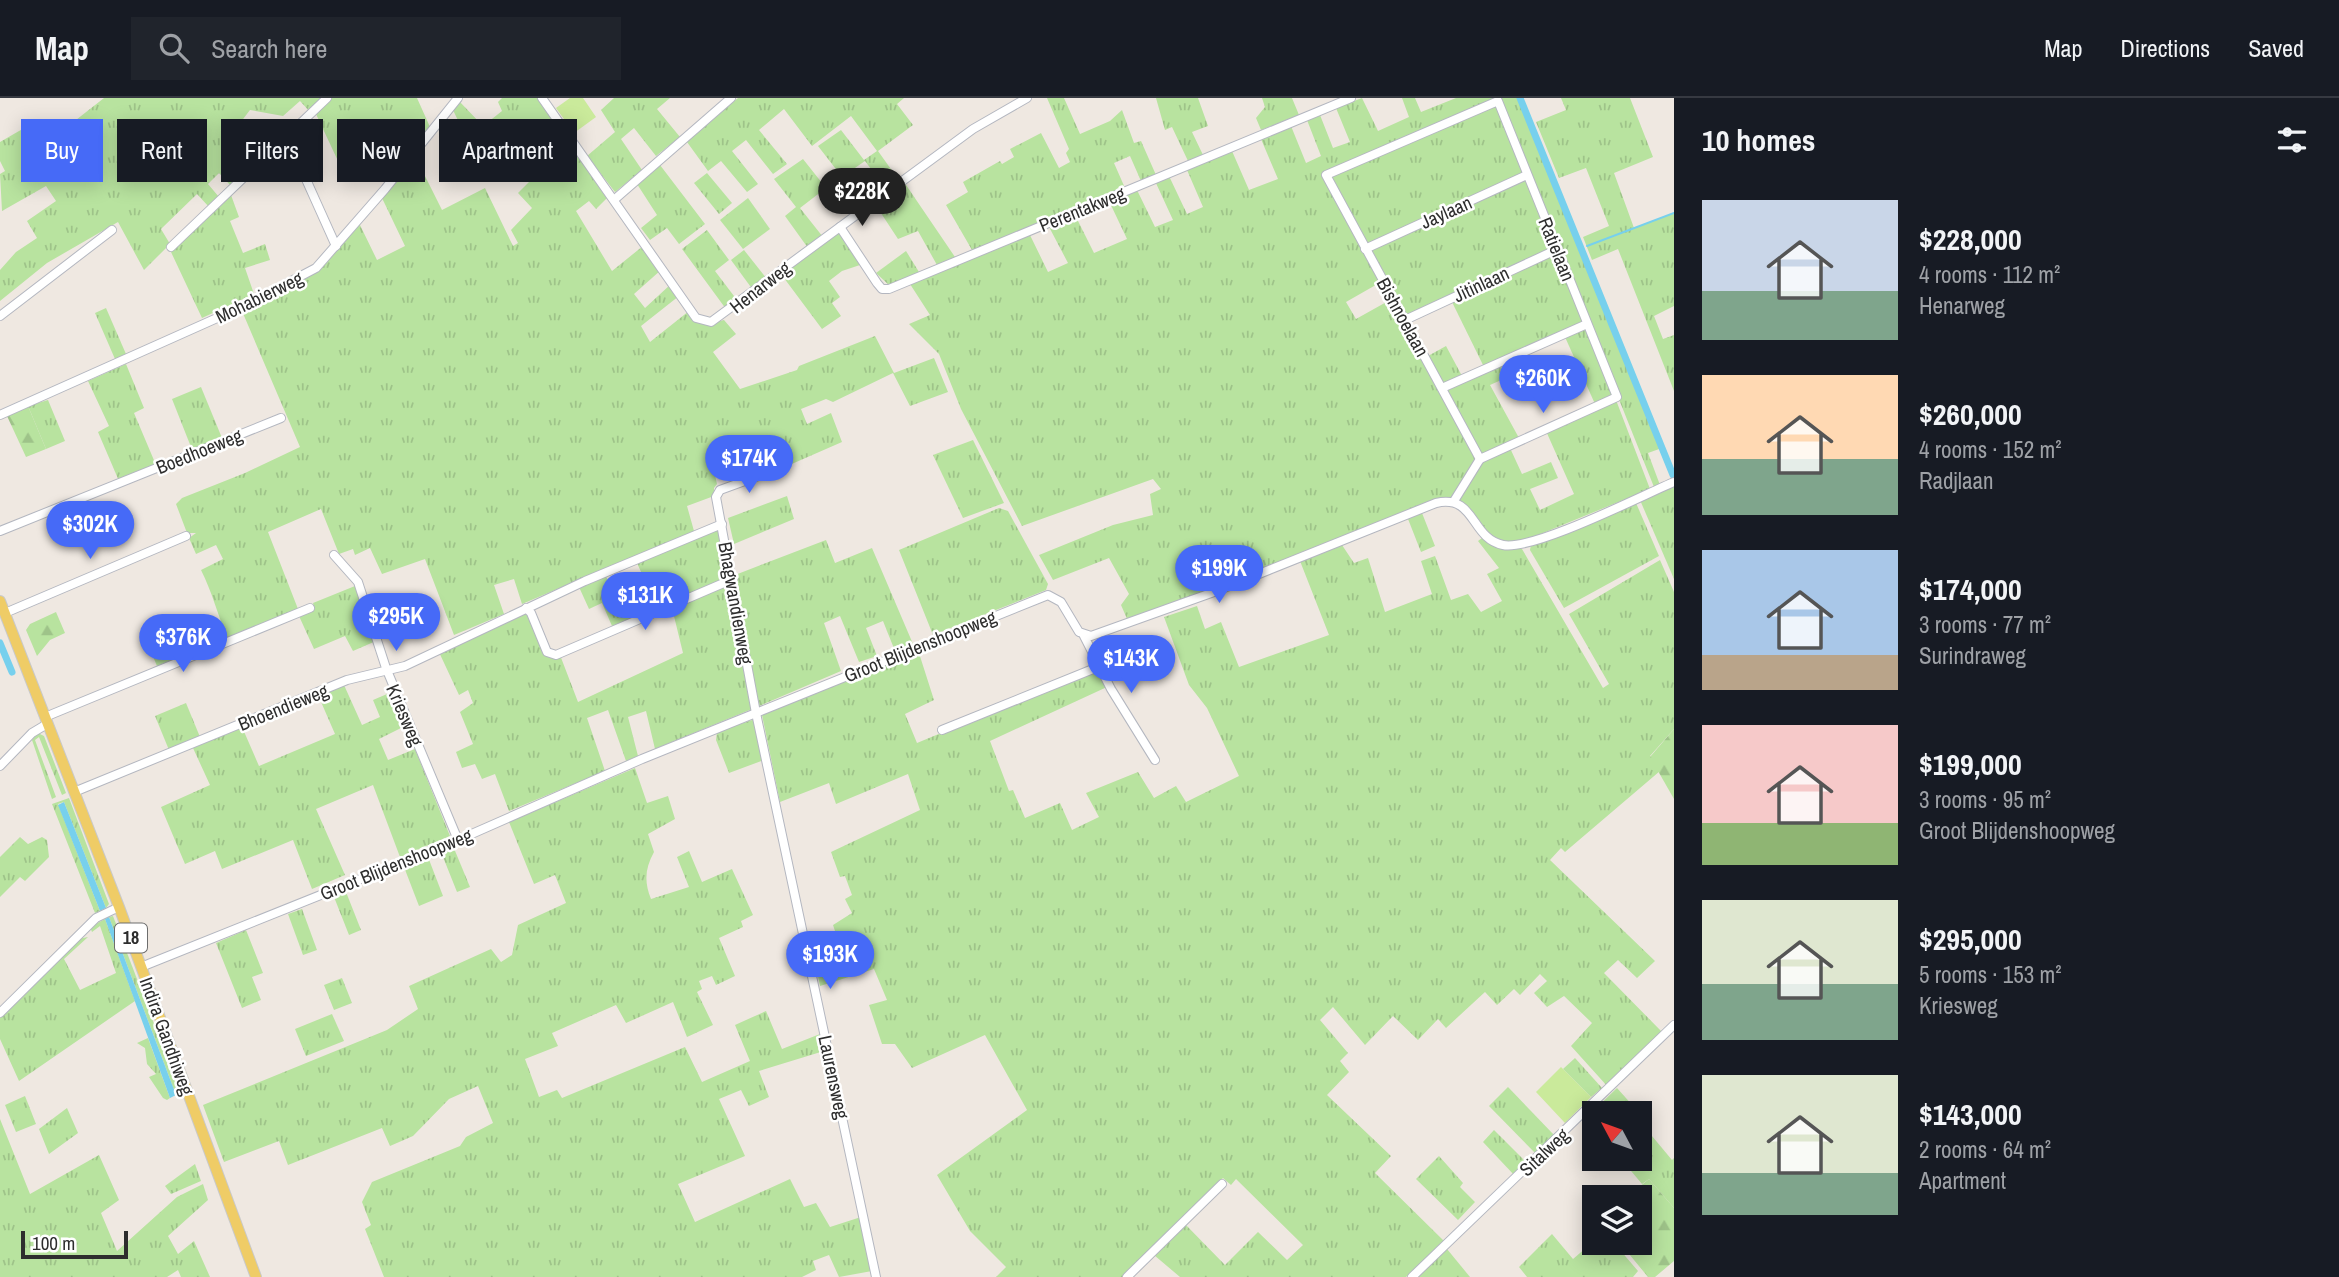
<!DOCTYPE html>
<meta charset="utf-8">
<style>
body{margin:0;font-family:"Archivo Narrow",sans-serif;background:#20242c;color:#f1f3f6;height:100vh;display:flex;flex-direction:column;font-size:26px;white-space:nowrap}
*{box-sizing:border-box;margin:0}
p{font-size:23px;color:#9ea1a6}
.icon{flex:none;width:38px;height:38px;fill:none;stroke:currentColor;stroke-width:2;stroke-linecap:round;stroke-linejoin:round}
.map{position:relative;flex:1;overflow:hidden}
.sheet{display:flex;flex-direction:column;background:#171b24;width:665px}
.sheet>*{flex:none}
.top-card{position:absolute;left:21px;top:21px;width:665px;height:63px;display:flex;gap:14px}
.needle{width:46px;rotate:311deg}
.fabs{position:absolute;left:1582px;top:1003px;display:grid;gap:14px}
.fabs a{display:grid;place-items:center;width:70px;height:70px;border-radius:0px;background:#171b24;box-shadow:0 4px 18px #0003;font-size:35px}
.scale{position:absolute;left:21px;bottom:18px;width:107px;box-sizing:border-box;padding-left:7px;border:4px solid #2e2e2e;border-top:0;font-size:19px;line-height:24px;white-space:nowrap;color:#2e2e2e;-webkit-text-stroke:5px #fff;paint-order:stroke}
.price{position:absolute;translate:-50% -60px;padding:0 16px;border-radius:24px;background:#466af7;color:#fff;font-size:23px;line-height:46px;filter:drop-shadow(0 2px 4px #0008)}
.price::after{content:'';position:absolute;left:50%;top:42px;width:21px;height:16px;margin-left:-10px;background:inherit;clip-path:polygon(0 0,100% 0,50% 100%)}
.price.on{background:#222;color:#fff}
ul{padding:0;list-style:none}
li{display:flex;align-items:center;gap:21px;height:175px;padding:0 28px}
li span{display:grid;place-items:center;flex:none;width:196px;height:140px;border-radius:0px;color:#555}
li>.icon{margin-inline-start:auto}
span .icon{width:84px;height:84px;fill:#fffc;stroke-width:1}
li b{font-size:30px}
h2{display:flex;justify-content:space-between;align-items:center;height:84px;padding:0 28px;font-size:30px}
.chip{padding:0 24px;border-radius:0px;background:#171b24;box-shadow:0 4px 18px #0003;font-size:24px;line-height:63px}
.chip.on{background:#466af7;color:#fff}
header{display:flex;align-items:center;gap:42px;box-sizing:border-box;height:98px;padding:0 35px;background:#171b24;border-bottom:2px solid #363941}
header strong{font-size:33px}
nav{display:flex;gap:38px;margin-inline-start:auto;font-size:24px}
.search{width:490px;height:63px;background:#20242c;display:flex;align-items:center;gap:18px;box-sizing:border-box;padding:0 24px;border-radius:0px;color:#9ea1a6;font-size:26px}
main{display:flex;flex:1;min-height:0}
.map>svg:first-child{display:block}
.grass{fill:url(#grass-tufts)}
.forest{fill:url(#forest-firs)}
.pitch{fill:#caea9b}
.water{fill:#77d0ed}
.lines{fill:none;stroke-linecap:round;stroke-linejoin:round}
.stream{stroke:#77d0ed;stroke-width:2}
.canal{stroke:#77d0ed;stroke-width:7}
.minor-casing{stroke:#b4b7c0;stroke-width:10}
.major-casing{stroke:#c9c9c9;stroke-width:12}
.minor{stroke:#fff;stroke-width:8}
.major{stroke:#efcc66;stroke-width:10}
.labels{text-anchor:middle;stroke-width:5;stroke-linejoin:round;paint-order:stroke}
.shield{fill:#fff;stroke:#6d6d6d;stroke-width:2}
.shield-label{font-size:18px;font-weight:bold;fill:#2e2e2e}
.street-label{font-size:19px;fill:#2e2e2e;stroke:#fff}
</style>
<header>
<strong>Map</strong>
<div class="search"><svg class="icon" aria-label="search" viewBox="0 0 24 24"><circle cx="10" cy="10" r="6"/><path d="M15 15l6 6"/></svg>Search here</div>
<nav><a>Map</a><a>Directions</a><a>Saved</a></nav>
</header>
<main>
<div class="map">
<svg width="1674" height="1179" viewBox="0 0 1674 1179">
<defs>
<pattern id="grass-tufts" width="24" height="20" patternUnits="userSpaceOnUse" patternTransform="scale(1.75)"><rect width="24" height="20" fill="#b8e39f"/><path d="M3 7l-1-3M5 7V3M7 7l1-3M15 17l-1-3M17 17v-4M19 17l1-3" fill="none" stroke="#9ec389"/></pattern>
<pattern id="forest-firs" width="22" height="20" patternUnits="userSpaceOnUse" patternTransform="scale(1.75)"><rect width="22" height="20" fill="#b8e39f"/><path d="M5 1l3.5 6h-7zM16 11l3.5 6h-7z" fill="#9ec389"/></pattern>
</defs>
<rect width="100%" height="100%" fill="#efe8e1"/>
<g class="grass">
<polygon points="104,0 323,0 310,14 300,3 283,18 250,12 224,46 235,59 229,66 241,78 231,88 219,75 208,86 219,99 209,109 197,96 161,131 170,146 144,172 118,124 47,165 0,203 0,172 16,154 37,140 27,123 56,103 46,88 2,113 0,76 5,73 0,63 0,44 38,22 53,40"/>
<polygon points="332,0 417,0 430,29 388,83 369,42 338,63 316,16"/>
<path d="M502,0H538L608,99L596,111L589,103L576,113L612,173L643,148L661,172L634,196L645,210L671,186L679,198L641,228L650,244L689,213C700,230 707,227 724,222L736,236L713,254L740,291L797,272L799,268L875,238L894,275L934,260L948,294L910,308L893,275L833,304L826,301L801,311L807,326L831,315L842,344L778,372L771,344L712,364L717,386L714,390V398L687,408L694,433L522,506L514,481L494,487L504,516L454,537L425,461L382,476L370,450L355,457L353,451L339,456L321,411L268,434L298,511L227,540C218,517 212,494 201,472L223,461L216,447L196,456L189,440L196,435H187L176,406L182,400L245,375L300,349L242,213L319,172L359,125L377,162L405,148L382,100L416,60L442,112L485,90L513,148L518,145L511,132L532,110L518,95L535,78L520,53L496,80L492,74L484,77L453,12L459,3L483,28L502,13L498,4Z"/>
<polygon points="614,0 670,0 657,11 680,39 656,58 634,30 621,41 642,72 615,94 587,58 615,34 601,12"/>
<polygon points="738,0 904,0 897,6 913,27 878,53 898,81 886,91 865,63 842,79 818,48 841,32 864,62 877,53 851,18 812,48 784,11 759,32 787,66 773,76 746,42 732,53 758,86 747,94 721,63 708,73 687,44"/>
<polygon points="1047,0 1064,0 1080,36 1110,23 1122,12 1134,45 1141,43 1156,77 1141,83 1130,58 1114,65 1125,90 972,152 946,107 968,94 963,84 1000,63 1002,66 1014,59 1010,51 1041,35 1059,70 1070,64 1066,55 1069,51"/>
<polygon points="1156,0 1198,0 1208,28 1192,34 1203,57 1188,63 1172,29 1165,32"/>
<polygon points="1262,0 1292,0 1299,17 1261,32 1256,20 1265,9"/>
<polygon points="1362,0 1378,33 1409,19 1402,0 1415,0 1421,14 1456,0 1520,0 1662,350 1648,355 1660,387 1654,389 1499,1 1323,75 1381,184 1346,204 1356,221 1390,202 1477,361 1452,400 1441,400 1128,523 1121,507 1129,496 1109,460 1053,482 1039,457 1113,427 1153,417 1150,396 1161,391 1153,381 1022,428 961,311 939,256 909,226 930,217 910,186 1029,135 1048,174 1068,165 1048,127 1075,117 1094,155 1127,141 1109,103 1137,92 1155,129 1173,122 1155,83 1169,78 1187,116 1203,109 1187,72 1232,53 1249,92 1278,81 1261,41 1291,28 1306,65 1321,58 1307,22 1320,17 1333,50 1350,44 1336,10"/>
<polygon points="1561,0 1630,0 1653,59 1614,75 1634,130 1674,115 1674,208 1654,218 1663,241 1674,237 1674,293 1618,151 1592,162 1583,139 1609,128 1586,70 1559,80 1536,24 1566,12"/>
<polygon points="1497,6 1524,76 1366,148 1329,78"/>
<polygon points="803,61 826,90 800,110 823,139 808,150 785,118 796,109 774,81"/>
<polygon points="660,67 705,126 679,146 667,130 650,142 641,130 657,117 637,86"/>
<polygon points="707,75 732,105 719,116 694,85"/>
<polygon points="1526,82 1554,150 1405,219 1368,152"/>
<polygon points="904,84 955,159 937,167 918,133 898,141 875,106"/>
<polygon points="231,97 239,119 230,123 243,155 265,146 270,162 245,170 254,196 202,220 171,154"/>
<polygon points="748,100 770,131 743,151 720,122"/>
<polygon points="707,132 729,162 715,173 737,202 726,211 682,151"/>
<polygon points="840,132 863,166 842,173 829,183 840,199 832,205 841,218 822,231 781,176"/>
<polygon points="744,152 767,181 753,192 731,162"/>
<polygon points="906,153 919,174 890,188 876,175"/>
<polygon points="1556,155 1584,224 1484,269 1452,204"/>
<polygon points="106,210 126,256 115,261 95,215"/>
<polygon points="1586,230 1614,298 1595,306 1565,239"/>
<polygon points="1446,248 1462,278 1444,287 1428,258"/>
<polygon points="126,266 144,310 134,315 156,367 119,383 98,334 109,328 88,283"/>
<polygon points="1502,266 1508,279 1490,287 1519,340 1482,357 1445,292"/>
<polygon points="201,289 222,340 198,350 191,349 172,301"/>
<polygon points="48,302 65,343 46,351 28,308"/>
<path d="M1616,302L1650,391L1526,442C1492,449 1483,430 1464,406L1458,403L1482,364L1510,350L1522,376L1551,364L1558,380L1530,391L1540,412L1574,396L1546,333Z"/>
<polygon points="973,342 1004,405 963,420 933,357"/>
<polygon points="1674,387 1674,481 1640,402"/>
<polygon points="787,398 794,421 734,446 728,420"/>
<polygon points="1636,405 1659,458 1564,510 1530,452 1531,447"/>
<polygon points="999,410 1008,413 1048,486 1046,492 933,537 899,452"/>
<polygon points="1422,415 1435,448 1421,454 1408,421"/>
<polygon points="720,429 729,480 672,503 667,478 647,487 637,465"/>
<polygon points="1482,440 1498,450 1522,451 1603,590 1609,586 1569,516 1660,462 1674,494 1674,631 1650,658 1660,673 1565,754 1561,750 1550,762 1655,863 1637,880 1618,862 1604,875 1663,935 1608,989 1571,948 1592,925 1564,898 1547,909 1534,895 1547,883 1540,876 1520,897 1514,891 1497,907 1485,894 1446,930 1438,921 1418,942 1393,918 1365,947 1333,909 1320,922 1348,955 1340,963 1349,974 1327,997 1391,1058 1375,1075 1444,1143 1406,1179 1180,1179 1154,1157 1184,1125 1225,1167 1258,1134 1287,1162 1303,1147 1236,1081 1231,1087 1223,1080 1123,1179 996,1179 1006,1169 970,1133 937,1077 1027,1012 985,937 912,970 895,946 882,946 869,907 887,902 874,871 820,888 811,843 835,833 833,827 852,815 845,801 852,797 845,778 840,779 831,754 920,712 908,676 836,706 829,685 780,704 762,617 918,552 934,602 905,616 917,645 1097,570 1107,589 990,643 1009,693 1013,692 1025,720 1060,705 1072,732 1099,719 1086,695 1138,674 1154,700 1176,688 1186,704 1239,678 1207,610 1189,587 1164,519 1197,508 1205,531 1221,524 1239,569 1329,537 1300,463 1342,447 1354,465 1368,460 1385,514 1432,496 1421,463 1435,458 1451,502 1468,496 1481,514 1502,503 1487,476 1499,470 1478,443"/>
<polygon points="826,442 835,465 872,450 913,546 895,553 883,523 866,530 877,558 859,564 840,518 824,525 841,573 757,609 735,477"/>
<polygon points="606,478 615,502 644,490 652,511 612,528 602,505 589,511 579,489"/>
<polygon points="730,485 752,611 655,651 646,613 628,619 638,658 626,663 608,612 587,620 605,673 509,713 495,676 482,681 475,666 462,670 456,654 473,646 460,614 473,605 468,592 459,597 438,552 525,511 546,556 560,557 578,604 683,555 672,510"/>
<polygon points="355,488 376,543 353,553 345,538 314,551 299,518 315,511 313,505"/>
<polygon points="160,525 174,561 157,568 142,532"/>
<polygon points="344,587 362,627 380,619 373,602 394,593 407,627 379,641 388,662 415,651 450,738 400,759 373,687 316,711 345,777 312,791 293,742 222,771 215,753 185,766 161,709 210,687 193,650 242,629 259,668 335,636 318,597"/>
<polygon points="186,605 200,639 169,652 155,618"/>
<polygon points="755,621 764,662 729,675 716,642 717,634"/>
<polygon points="38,635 44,638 66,695 62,697 39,639 35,642 56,699 52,701 32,642"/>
<path d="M635,670L647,705L668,698L675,721L648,736L654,754C645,770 644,784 651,801L689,789L677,759L689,753L702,784L732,771L753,817L741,823L743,829L719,840L735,878L716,887L712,878L699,883L702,891L697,894L713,927L687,939L673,904L626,925L616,907L552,935L558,948L525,961L539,999L557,992L562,1000L685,949L702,984L750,963L735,927L766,913L782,951L820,936L824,953L759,973L769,999L749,1008L741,992L719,1001L745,1058L678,1086L695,1124L790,1081L804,1109L816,1105L830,1129L861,1119L872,1173L839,1179L829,1157L813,1163L816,1172L802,1179H384L365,1131L371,1127L362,1104L372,1084L460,1048L466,1039L493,1025L478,988L449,1001L413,1038L390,1048L382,1030L288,1067L279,1043L224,1064L203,1007L387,932L418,911L409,888L491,851L501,864L512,857L518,827L566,805L555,777L534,786L509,724Z"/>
<polygon points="69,700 109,806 106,810 64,704 58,706 100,813 95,815 52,706"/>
<polygon points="20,739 28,746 42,739 47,742 49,759 25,783 20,779 0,799 0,759"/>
<polygon points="453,748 470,789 457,794 441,754"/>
<polygon points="428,759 443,798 419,808 404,769"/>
<polygon points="346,794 361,832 349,837 334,799"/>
<polygon points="302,811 317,852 303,857 288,816"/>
<polygon points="113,818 180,994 179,996 176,997 109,819"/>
<polygon points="105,821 135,903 19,983 0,941 0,918 78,841 88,839 64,861 80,892 116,875 100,828 92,834 90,829"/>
<polygon points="246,832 263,875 252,879 261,902 242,910 216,845"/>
<polygon points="342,880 352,905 334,912 324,887"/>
<polygon points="332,916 344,943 306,958 295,931"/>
<polygon points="148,940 170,1000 167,1002 163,1000 149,979 156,976 147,966 145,950 137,945"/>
<polygon points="1575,960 1602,990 1591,999 1563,971"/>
<polygon points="1508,989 1555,1038 1536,1056 1489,1008"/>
<polygon points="1617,990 1651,1028 1647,1032 1672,1062 1674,1060 1674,1110 1649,1081 1642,1086 1621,1061 1640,1060 1640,1015 1594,1015 1594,1029 1586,1020"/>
<polygon points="25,998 36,1026 16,1034 5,1007"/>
<polygon points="67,1010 78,1035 49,1056 39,1031"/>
<polygon points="0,1021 30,1096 99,1057 119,1102 101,1115 117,1153 177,1099 203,1086 208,1102 168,1138 178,1156 194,1143 210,1179 181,1179 178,1172 167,1179 0,1179"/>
<polygon points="1494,1032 1527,1065 1515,1078 1483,1044"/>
<polygon points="1439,1058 1463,1085 1460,1089 1475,1104 1458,1122 1416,1081"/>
<polygon points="195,1066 201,1083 171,1096 165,1088"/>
<polygon points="1552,1136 1573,1161 1594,1143 1614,1145 1638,1173 1633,1179 1527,1179 1519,1169"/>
<polygon points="1447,1151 1470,1179 1418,1179"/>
</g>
<g class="forest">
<polygon points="28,308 46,351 26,359 7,318"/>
<polygon points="56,514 65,535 50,542 37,558 26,532 30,526"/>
<polygon points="1674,631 1674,701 1650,659"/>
<polygon points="1649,1081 1674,1110 1674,1163 1655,1179 1648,1179 1620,1145 1640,1144 1640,1099 1627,1099"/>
</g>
<g class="pitch">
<polygon points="570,0 583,0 596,19 574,35 556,10"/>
<polygon points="1561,969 1591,999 1565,1025 1536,994"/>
</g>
<g class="water">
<polygon points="64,704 106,810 100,813 58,707"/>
<polygon points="109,819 176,997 170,1000 105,821"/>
</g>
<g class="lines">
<polyline class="stream" points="1587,148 1674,115"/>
<g class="canal">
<polyline points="1520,0 1673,377"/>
<polyline points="0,545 12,574"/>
</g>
<g class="minor-casing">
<g id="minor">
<polyline points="542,0 696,220 711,224 973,31 1027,0"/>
<polygon points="1498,3 1617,299 1480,361 1326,77"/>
<polyline points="287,39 336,148"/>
<polyline points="615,101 731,0"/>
<polyline points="840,129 877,185 882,191 889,191 1351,0"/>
<polyline points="171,149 327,0"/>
<polyline points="1365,151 1527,77"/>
<polyline points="0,218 112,132"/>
<polyline points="1405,222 1558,151"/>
<polyline points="1442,290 1587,226"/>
<polyline points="0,317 244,208 316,170 385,91 458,0"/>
<polyline points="764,376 720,392 716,399 756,615 876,1179"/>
<polyline points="1454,403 1480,361"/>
<polyline points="0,433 281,320"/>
<polyline points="334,457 358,484 386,570 458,742"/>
<polyline points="526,510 531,515 547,554 556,557 733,481"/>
<polyline points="5,515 186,438"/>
<polyline points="1084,538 1111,591 1155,662"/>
<polyline points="45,619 310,510"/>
<polyline points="942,632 1098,569"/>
<polyline points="0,668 32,635 47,626"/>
<polyline points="74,694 347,582 405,568 585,483 722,426"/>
<path d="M141,869L458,742L642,661L1048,497L1061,504L1079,534L1091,538L1214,494L1436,405C1476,396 1470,440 1503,447C1533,453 1641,398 1674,384"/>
<polyline points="0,915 96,820 119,809"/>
<polyline points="1127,1179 1222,1086"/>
<polyline points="1412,1179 1674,927"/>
</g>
</g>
<g class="major-casing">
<polyline id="major" points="0,503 119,809 256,1179"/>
</g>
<use href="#minor" class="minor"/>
<use href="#major" class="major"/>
</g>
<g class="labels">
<rect class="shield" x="115" y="825.5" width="32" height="29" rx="5"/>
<g class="shield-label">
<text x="131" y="846">18</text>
</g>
<g class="street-label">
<text transform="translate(1082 111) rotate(-22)" y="7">Perentakweg</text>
<text transform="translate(1446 114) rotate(-24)" y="7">Jaylaan</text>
<text transform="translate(1557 151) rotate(68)" y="7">Ratielaan</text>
<text transform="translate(1481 186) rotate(-25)" y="7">Jitinlaan</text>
<text transform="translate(760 189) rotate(-38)" y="7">Henarweg</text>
<text transform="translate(259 199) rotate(-26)" y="7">Mohabierweg</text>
<text transform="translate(1403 219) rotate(61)" y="7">Bishnoelaan</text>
<text transform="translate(199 353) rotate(-22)" y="7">Boedhoeweg</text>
<text transform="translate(736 505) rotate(80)" y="7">Bhagwandienweg</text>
<text transform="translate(920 548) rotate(-22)" y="7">Groot Blijdenshoopweg</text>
<text transform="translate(283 609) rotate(-22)" y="7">Bhoendieweg</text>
<text transform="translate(405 617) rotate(67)" y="7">Kriesweg</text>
<text transform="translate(396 766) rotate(-22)" y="7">Groot Blijdenshoopweg</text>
<text transform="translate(167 938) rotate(70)" y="7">Indira Gandhiweg</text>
<text transform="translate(834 979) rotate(78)" y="7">Laurensweg</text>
<text transform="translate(1544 1054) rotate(-43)" y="7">Sitalweg</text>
</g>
</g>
</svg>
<div class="fabs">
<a><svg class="needle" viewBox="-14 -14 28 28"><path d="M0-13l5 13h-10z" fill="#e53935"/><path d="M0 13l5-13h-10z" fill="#9ea1a6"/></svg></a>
<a><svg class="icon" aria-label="layers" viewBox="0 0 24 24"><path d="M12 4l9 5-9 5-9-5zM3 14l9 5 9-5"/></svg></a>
</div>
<div class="scale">100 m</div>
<b class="price on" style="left:862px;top:130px">$228K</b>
<b class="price" style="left:1543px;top:317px">$260K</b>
<b class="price" style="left:749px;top:397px">$174K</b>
<b class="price" style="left:90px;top:463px">$302K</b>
<b class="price" style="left:1219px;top:507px">$199K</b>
<b class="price" style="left:645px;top:534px">$131K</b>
<b class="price" style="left:396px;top:555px">$295K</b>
<b class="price" style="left:183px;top:576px">$376K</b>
<b class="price" style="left:1131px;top:597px">$143K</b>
<b class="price" style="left:830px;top:893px">$193K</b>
<div class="top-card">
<a class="chip on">Buy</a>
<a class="chip">Rent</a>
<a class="chip">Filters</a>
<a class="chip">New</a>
<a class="chip">Apartment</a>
</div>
</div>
<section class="sheet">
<h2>10 homes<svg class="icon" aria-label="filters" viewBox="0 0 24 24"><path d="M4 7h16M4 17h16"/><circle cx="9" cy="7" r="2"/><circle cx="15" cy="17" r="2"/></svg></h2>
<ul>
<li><span style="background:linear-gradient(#c9d6e8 65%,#7fa58c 0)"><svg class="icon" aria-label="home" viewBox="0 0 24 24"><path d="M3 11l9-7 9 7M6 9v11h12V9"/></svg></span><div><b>$228,000</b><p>4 rooms · 112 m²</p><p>Henarweg</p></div></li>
<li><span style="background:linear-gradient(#ffd9b3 60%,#7fa58c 0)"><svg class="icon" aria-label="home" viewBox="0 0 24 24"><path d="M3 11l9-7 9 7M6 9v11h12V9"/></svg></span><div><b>$260,000</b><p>4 rooms · 152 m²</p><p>Radjlaan</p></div></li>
<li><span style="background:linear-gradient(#a9c7e8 75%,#b9a48a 0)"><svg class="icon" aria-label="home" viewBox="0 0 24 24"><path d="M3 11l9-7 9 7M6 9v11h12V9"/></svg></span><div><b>$174,000</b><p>3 rooms · 77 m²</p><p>Surindraweg</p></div></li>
<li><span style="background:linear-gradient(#f6c9c9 70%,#8fb573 0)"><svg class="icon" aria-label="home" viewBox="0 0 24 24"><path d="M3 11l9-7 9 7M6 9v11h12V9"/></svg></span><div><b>$199,000</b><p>3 rooms · 95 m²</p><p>Groot Blijdenshoopweg</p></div></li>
<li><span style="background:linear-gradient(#dfe7d0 60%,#7fa58c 0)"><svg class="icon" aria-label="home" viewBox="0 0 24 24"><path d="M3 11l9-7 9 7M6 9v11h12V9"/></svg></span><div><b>$295,000</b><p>5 rooms · 153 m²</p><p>Kriesweg</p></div></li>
<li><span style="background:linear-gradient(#dfe7d0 70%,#7fa58c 0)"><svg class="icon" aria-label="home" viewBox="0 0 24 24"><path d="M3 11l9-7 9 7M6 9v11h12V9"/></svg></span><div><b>$143,000</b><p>2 rooms · 64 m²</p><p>Apartment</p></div></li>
</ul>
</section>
</main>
